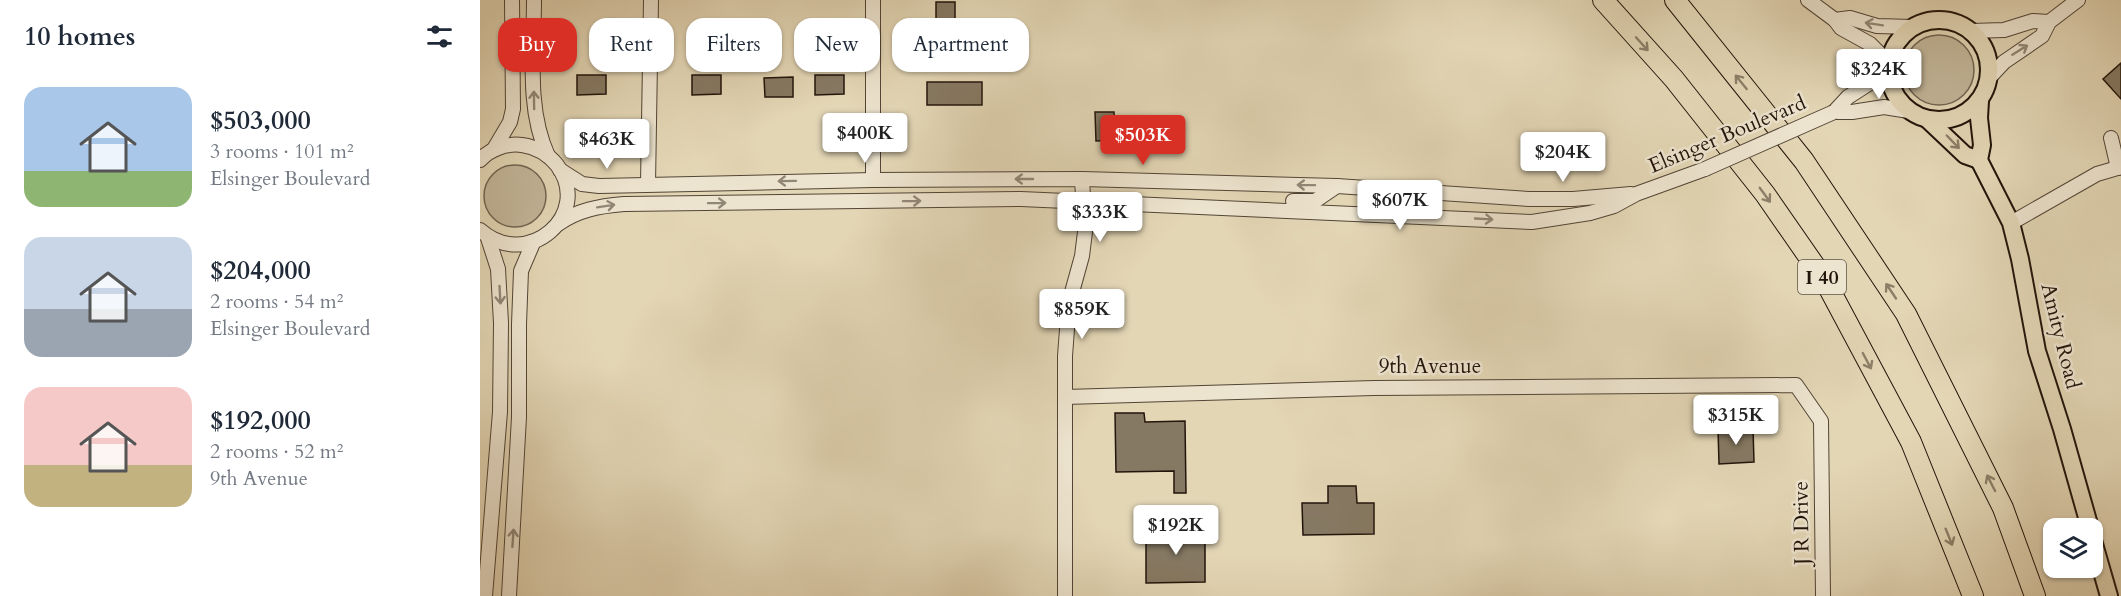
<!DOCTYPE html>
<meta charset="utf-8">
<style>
body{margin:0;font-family:Cardo,serif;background:#f2f2f3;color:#1f2937;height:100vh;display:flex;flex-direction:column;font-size:22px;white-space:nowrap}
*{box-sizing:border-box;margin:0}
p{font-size:20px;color:#747a83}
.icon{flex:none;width:33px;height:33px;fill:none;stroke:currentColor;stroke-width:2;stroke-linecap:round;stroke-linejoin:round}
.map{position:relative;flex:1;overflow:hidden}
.panel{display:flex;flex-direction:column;background:#fff;width:480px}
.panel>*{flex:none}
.guide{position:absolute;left:18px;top:18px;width:570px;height:54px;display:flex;gap:12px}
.fabs{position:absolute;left:1563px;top:518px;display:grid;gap:12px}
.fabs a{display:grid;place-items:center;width:60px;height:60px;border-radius:12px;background:#fff;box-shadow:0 2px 4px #0004;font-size:30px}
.price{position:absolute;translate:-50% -51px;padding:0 14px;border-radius:6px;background:#fff;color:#222;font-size:20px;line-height:39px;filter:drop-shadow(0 2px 3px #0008)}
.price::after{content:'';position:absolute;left:50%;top:36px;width:18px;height:14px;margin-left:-9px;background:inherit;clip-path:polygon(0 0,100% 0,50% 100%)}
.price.selected{background:#d93025;color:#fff}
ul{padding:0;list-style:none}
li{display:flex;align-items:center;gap:18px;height:150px;padding:0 24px}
li span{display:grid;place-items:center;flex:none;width:168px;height:120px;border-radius:18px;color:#555}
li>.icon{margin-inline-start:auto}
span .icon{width:72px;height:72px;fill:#fffc;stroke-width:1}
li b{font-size:26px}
h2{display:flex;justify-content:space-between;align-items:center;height:72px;padding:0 24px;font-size:26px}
.pill{padding:0 21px;border-radius:18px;background:#fff;box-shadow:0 2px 4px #0004;font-size:21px;line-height:54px}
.pill.selected{background:#d93025;color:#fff}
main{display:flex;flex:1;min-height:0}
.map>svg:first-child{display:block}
.green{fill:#c2b598;stroke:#726552;stroke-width:1.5}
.building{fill:#867963;stroke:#22150b;stroke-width:1.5}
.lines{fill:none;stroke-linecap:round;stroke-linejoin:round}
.minor-casing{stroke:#524536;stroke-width:16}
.major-casing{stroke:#22150b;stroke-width:20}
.highway-casing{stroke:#22150b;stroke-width:22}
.minor{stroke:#ede4cf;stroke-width:14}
.major{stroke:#e3d6b5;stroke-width:16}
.highway{stroke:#e3d6b5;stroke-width:20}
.minor-bridge-casing{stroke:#524536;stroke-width:16;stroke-linecap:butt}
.minor-bridge{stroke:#ede4cf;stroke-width:14}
.oneway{stroke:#928777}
.oneway2{stroke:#8c7f68}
.labels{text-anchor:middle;stroke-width:5;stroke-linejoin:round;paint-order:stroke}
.shield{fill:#ede4cf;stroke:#5f5346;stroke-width:1.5}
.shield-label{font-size:20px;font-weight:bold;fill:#22150b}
.street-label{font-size:21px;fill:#22150b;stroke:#ede4cf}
</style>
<main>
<section class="panel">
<h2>10 homes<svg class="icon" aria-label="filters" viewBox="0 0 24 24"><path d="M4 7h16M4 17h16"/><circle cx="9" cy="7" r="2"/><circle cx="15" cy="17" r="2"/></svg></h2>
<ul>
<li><span style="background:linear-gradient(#a9c7e8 70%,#8fb573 0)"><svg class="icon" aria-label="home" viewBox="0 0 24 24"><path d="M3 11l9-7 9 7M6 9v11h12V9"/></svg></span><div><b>$503,000</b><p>3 rooms · 101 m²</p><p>Elsinger Boulevard</p></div></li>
<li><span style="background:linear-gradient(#c9d6e8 60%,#9aa5b1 0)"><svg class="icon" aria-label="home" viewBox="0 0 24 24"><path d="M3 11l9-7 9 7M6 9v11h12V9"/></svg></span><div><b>$204,000</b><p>2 rooms · 54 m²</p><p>Elsinger Boulevard</p></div></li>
<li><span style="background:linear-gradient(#f6c9c9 65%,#c2b280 0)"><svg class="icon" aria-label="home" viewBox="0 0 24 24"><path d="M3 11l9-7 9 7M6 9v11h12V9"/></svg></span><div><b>$192,000</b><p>2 rooms · 52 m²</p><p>9th Avenue</p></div></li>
</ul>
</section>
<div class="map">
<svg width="1641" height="596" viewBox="0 0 1641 596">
<rect width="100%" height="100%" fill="#e3d6b5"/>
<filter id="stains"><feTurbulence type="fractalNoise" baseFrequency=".00333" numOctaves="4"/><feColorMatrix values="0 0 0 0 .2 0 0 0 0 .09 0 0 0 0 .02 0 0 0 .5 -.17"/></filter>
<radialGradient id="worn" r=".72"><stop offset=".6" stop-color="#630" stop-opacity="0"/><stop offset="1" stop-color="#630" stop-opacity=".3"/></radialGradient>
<g class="green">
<circle cx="1459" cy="70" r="35"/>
<circle cx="35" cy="196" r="31"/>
</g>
<g class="building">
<rect x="456" y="2" width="19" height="28"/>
<polygon points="1641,63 1641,99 1623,79"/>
<polygon points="97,75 126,75 126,94 97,95"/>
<polygon points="212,75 241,75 241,94 212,95"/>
<polygon points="335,75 364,75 364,94 335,95"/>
<polygon points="313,77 313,97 285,97 284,78"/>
<rect x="447" y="82" width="55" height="23"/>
<polygon points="615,112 634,112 635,140 616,141"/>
<polygon points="694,116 695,145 675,145 675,117"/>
<polygon points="635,413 664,413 665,422 705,421 706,493 694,493 694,471 636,472"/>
<polygon points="1273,428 1274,462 1239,464 1238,429"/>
<polygon points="848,486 876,486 877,503 894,503 894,534 823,535 822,503 848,503"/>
<polygon points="725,529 725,582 666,583 666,530"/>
</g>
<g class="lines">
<g class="minor-casing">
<g id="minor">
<path d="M54,0C54,52 46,108 68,156"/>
<polyline points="393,0 393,180"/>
<polyline points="1328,0 1355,20 1361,28 1390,44 1408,62"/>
<polyline points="1355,20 1370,18 1397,26 1433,27"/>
<polyline points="1491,31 1524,30 1553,21 1569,22"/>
<polyline points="1509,78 1524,62 1562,36 1569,22 1598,0"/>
<polyline points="1354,112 1372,112 1404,107 1429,111"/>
<polyline points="1354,112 1368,97 1396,79 1408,68"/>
<polyline points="1631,138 1638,168"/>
<polyline points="14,149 30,122 33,109 32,0"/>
<path d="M0,160C10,149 27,143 42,145C56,147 68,154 77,165C114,214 47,272 0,230"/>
<polyline points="80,170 102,184 119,186 393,180 602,179 857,186 1049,199 1093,199 1151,194"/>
<polyline points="168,184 171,0"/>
<polyline points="813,201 835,201 857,186"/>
<polyline points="1531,223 1617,174 1641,167"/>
<path d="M78,224C98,210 119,206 144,204L541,199L1052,222L1110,213L1134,206L1156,194L1225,169"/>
<polyline points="585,397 894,388 1316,385 1341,421 1343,596"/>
<polyline points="5,596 20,412 21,323 18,269 8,238"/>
<polyline points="29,596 39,417 39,324 41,271 53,243"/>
<polyline points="585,596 585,356 589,303 602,256 605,232 602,179"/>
</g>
</g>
<g class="major-casing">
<g id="major">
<circle cx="1459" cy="70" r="50"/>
<polyline points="1500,101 1499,118 1502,145 1499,160 1531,223 1540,259 1557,351 1582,429 1610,528"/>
<polyline points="1448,120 1485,155 1499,160"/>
<polyline points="1612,537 1629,596"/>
</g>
</g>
<g class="highway-casing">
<g id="highway">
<polyline points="1123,0 1194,79 1285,194 1344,279 1431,442 1493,596"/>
<polyline points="1195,0 1324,161 1426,314 1523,508 1555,596"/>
</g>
</g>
<use href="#minor" class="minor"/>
<use href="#major" class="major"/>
<use href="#highway" class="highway"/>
<g class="minor-bridge-casing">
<polyline id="minor-bridge" points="1225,169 1354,112"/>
</g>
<use href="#minor-bridge" class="minor-bridge"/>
</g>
<defs><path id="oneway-shaft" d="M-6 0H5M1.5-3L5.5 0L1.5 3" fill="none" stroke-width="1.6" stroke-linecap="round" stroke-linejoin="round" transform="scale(1.5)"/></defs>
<g class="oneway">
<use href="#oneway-shaft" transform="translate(1394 24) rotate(-171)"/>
<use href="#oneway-shaft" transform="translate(1540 50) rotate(-32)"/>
<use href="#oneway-shaft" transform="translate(54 100) rotate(-91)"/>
<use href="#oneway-shaft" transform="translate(544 179) rotate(180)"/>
<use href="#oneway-shaft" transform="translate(307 181) rotate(179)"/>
<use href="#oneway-shaft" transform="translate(826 185) rotate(-179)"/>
<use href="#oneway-shaft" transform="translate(432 201) rotate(-1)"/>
<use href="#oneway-shaft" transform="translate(237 203) rotate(-1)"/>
<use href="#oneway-shaft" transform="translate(126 206) rotate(-9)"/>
<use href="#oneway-shaft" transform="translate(1004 219) rotate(3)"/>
<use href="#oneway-shaft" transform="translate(20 295) rotate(87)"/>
<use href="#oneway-shaft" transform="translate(33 538) rotate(-86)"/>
</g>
<g class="oneway2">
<use href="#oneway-shaft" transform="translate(1162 44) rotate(48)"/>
<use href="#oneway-shaft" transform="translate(1261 82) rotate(-129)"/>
<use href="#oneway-shaft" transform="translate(1473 142) rotate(46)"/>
<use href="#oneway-shaft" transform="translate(1285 195) rotate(54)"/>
<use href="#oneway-shaft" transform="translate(1411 291) rotate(-124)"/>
<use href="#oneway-shaft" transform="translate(1387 361) rotate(62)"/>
<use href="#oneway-shaft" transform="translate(1511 483) rotate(-117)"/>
<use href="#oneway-shaft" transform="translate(1469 537) rotate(68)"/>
</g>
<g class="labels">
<rect class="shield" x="1318" y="260" width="48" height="34" rx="4.5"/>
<g class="shield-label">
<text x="1342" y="284">I 40</text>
</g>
<g class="street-label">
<text transform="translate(1247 134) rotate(-23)" y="7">Elsinger Boulevard</text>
<text transform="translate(1581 336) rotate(76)" y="7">Amity Road</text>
<text x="950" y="373">9th Avenue</text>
<text transform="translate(1321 523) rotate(-91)" y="7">J R Drive</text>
</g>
</g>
<rect width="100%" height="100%" filter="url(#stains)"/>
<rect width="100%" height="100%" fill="url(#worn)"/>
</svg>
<div class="fabs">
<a><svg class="icon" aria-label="layers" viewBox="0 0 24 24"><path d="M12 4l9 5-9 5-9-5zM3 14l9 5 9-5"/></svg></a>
</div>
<b class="price" style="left:1399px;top:100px">$324K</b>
<b class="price" style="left:385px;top:164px">$400K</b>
<b class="price selected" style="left:663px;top:166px">$503K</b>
<b class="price" style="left:127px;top:170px">$463K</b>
<b class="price" style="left:1083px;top:183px">$204K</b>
<b class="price" style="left:920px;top:231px">$607K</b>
<b class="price" style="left:620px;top:243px">$333K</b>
<b class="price" style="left:602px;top:340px">$859K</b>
<b class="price" style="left:1256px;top:446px">$315K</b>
<b class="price" style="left:696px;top:556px">$192K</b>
<div class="guide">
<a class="pill selected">Buy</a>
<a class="pill">Rent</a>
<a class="pill">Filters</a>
<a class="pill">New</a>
<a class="pill">Apartment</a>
</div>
</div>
</main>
